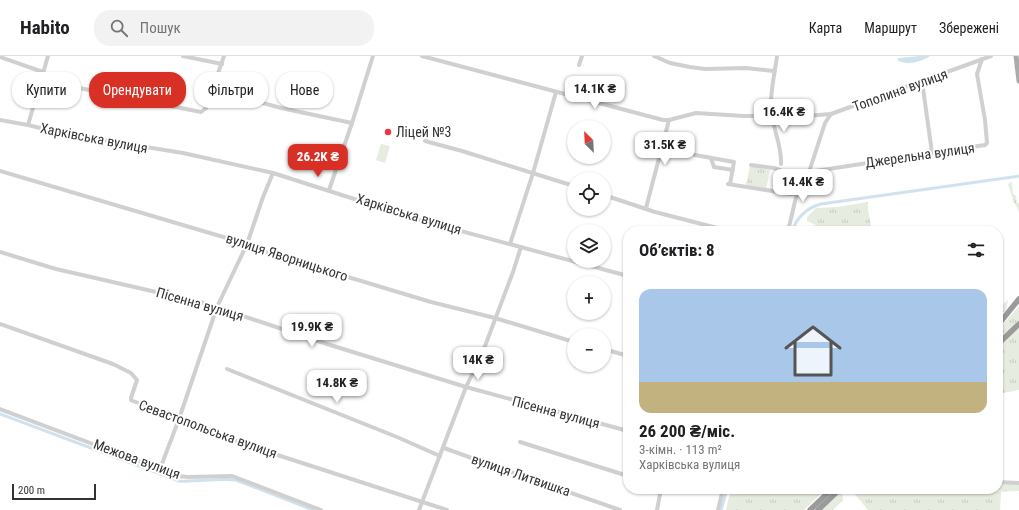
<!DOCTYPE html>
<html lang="uk">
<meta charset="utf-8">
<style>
body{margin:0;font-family:"Roboto Condensed",sans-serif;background:#f2f2f2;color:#202124;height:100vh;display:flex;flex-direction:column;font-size:15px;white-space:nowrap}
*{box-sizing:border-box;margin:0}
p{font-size:13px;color:#757577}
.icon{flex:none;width:22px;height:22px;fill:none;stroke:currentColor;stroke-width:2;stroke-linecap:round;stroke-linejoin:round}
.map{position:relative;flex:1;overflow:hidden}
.side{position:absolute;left:623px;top:170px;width:380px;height:268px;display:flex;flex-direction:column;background:#fff;border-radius:16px;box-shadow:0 1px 3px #0004}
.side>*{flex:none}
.guide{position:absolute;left:12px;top:16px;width:380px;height:36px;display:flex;gap:8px}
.needle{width:26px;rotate:336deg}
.buttons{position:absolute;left:567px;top:64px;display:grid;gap:8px}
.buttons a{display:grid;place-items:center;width:44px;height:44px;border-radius:50%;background:#fff;box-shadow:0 1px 3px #0004;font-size:20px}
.scale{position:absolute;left:12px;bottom:10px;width:84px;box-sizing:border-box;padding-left:4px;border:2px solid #333;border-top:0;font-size:11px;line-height:14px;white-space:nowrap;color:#333;-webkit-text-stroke:3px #fff;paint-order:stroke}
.price{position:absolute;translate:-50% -34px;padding:0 9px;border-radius:8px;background:#fff;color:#222;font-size:13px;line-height:26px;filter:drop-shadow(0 1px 2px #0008)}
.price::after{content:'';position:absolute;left:50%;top:24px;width:12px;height:9px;margin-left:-6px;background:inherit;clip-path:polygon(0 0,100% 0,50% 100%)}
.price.current{background:#d93025;color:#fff}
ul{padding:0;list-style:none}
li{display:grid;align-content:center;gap:8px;height:212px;padding:0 16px}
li+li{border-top:1px solid #e0e0e0}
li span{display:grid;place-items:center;height:124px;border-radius:12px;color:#555}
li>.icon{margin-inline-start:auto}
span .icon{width:72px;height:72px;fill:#fffc;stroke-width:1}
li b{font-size:17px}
h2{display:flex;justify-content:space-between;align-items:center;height:48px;padding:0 16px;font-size:17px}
.chip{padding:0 14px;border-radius:16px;background:#fff;box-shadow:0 1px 3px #0004;font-size:14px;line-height:36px}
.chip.current{background:#d93025;color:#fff}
header{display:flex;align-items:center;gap:24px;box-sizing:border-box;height:56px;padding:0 20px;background:#fff;border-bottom:1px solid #e0e0e0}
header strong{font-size:19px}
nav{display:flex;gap:22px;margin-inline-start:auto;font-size:14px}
.search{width:280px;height:36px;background:#f2f2f2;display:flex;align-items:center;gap:10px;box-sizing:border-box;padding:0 14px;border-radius:16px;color:#757577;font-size:15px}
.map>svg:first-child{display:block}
.grass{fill:url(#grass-tufts)}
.forest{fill:url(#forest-crowns)}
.park{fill:#e6ecdf}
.water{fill:#cfe2ee}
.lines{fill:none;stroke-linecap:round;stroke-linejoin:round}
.canal{stroke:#cfe2ee;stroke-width:3}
.minor{stroke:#d0d0d0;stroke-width:4}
.major{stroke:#ababab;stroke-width:5}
.highway{stroke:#9a9a9a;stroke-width:5.5}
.poi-dot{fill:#e63946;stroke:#fff;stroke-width:1.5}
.labels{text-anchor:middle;stroke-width:4;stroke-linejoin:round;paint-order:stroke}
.street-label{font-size:14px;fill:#333;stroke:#fff}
.poi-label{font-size:14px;fill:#333;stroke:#fff;text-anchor:start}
</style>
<header>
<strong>Habito</strong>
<div class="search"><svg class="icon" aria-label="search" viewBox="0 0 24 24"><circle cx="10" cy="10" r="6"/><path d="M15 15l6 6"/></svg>Пошук</div>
<nav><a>Карта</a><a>Маршрут</a><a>Збережені</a></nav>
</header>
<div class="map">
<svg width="1019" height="454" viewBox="0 0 1019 454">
<defs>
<pattern id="grass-tufts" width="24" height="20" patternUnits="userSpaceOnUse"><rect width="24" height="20" fill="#e6ecdf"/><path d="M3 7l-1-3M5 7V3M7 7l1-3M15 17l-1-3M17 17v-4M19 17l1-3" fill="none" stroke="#c6cbc0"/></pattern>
<pattern id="forest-crowns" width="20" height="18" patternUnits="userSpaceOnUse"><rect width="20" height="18" fill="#e6ecdf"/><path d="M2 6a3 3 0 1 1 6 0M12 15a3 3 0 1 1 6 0" fill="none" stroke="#c6cbc0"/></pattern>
</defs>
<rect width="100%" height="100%" fill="#fff"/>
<g class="grass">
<polygon points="750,110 770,114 766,133 746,129"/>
<polygon points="1012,126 1013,138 1016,140 1017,147 1019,147 1019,156 1015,148 1014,147 1008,128"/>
<polygon points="868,146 868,154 872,175 804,175 808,171 816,169 807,165 807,161 816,152 837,151"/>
<polygon points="1019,250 1019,265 998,284 998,274"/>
<polygon points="1019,272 1019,334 998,338 998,291"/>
<polygon points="731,433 826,433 804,454 726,454"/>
<polygon points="855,433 897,433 900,436 911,433 940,437 1001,436 1000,454 868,454 853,436"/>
<polygon points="840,437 842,437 843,444 833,454 822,454"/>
</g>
<g class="forest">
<path d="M1008,244L1006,254L998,260C998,251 1002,249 1008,244Z"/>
<polygon points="998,428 1019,428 1019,435 946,437 917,435 911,433 998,433"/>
</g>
<polygon class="park" points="381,88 390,90 385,107 376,104"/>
<path class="water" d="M920,0H930C921,6 906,10 897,4L899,2Z"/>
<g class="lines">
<g class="canal">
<path d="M792,175C797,161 807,152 821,148L1019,120"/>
<path d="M0,358L179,425C198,426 217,422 236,424L313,454"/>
<polyline points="721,454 727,433"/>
</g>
<g class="minor">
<polyline points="183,0 222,8"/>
<polyline points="422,0 663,64 669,64 696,57 744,60 806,60 831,58 991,0"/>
<polyline points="654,0 670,7 690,11 705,13 746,12 774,15"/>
<path d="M777,0C775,17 770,35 771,53C772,71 782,89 781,108"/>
<polyline points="0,1 43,16"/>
<polyline points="579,9 582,0"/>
<polyline points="41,24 63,32 74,31 201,56 206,52 224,0"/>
<polyline points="922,25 932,97"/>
<polyline points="213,33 281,52 352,67"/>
<polyline points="0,64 28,69 60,77 183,97 273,117 420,164 628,220"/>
<polyline points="28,69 48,0"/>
<polyline points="425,85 462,95 574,130"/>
<polyline points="695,99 734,106 730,128"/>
<polyline points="711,102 714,111 733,114"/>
<polyline points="751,109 774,112 780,114 797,137"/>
<polyline points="0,115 247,188 255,193 431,246 495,262 574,286"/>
<polyline points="809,116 985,89 987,87 985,64 977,18 982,3"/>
<polyline points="728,128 791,138 797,137"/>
<polyline points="329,134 352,67 373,0"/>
<polyline points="604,139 655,156 729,175"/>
<polyline points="646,152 669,64"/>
<polyline points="788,175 797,137 809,116 825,67 831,58"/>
<polyline points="510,188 533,117 556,36"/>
<polyline points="0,196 56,213 204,247 327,288 466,331 628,375"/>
<polyline points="0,268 113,308 131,317 137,324 131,342 131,344 133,345 176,361 200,372 259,393 447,454"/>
<polyline points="604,293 628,300"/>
<polyline points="227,313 397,381 440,400"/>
<polyline points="0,353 178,420 188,421 232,420 321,454"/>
<polyline points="520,386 628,420"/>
<polyline points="444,392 505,414 620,454"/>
<polyline points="160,413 179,363 217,251 247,188 263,141 273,117"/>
<polyline points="998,426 1019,427"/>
<polyline points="419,454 466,331 482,298 513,216 521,191"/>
<polyline points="657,454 661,433"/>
<polyline points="718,454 723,433"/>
</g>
<polyline class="major" points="1016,0 1019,25"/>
<g class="highway">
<polyline points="998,269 1019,243"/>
<polyline points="998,288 1019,268"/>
<polyline points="810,454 832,433"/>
<polyline points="818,454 840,433"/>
</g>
</g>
<circle class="poi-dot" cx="388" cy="76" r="4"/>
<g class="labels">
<g class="street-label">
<text transform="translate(900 34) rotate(-20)" y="5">Тополина вулиця</text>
<text transform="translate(94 82) rotate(11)" y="5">Харківська вулиця</text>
<text transform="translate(920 99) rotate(-8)" y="5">Джерельна вулиця</text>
<text transform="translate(409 158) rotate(17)" y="5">Харківська вулиця</text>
<text transform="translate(287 201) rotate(18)" y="5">вулиця Яворницького</text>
<text transform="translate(200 248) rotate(16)" y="5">Пісенна вулиця</text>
<text transform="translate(556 356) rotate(15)" y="5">Пісенна вулиця</text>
<text transform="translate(208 373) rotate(20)" y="5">Севастопольська вулиця</text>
<text transform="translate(137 403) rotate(20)" y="5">Межова вулиця</text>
<text transform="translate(521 419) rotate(19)" y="5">вулиця Литвишка</text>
</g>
<g class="poi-label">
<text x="396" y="81">Ліцей №3</text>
</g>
</g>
</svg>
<div class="buttons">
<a><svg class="needle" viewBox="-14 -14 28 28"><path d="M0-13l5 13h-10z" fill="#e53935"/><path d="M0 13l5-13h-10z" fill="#757577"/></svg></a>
<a><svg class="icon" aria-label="locate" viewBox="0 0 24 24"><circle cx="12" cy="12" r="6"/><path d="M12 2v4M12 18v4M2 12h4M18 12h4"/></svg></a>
<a><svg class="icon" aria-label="layers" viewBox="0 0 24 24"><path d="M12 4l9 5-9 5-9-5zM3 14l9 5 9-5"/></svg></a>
<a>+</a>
<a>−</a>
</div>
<div class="scale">200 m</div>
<b class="price" style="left:595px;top:54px">14.1K ₴</b>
<b class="price" style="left:784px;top:77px">16.4K ₴</b>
<b class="price" style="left:665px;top:110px">31.5K ₴</b>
<b class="price current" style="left:318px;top:122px">26.2K ₴</b>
<b class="price" style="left:803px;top:147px">14.4K ₴</b>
<b class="price" style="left:312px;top:292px">19.9K ₴</b>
<b class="price" style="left:478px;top:325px">14K ₴</b>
<b class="price" style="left:337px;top:348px">14.8K ₴</b>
<div class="guide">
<a class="chip">Купити</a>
<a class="chip current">Орендувати</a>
<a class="chip">Фільтри</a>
<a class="chip">Нове</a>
</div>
<section class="side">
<h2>Об’єктів: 8<svg class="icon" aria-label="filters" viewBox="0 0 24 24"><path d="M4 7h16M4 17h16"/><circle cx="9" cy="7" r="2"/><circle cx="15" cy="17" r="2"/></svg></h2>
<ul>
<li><span style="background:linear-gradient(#a9c7e8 75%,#c2b280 0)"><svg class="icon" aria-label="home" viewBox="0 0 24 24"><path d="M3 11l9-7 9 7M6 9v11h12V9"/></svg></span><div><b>26 200 ₴/міс.</b><p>3-кімн. · 113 m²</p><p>Харківська вулиця</p></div></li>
</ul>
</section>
</div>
